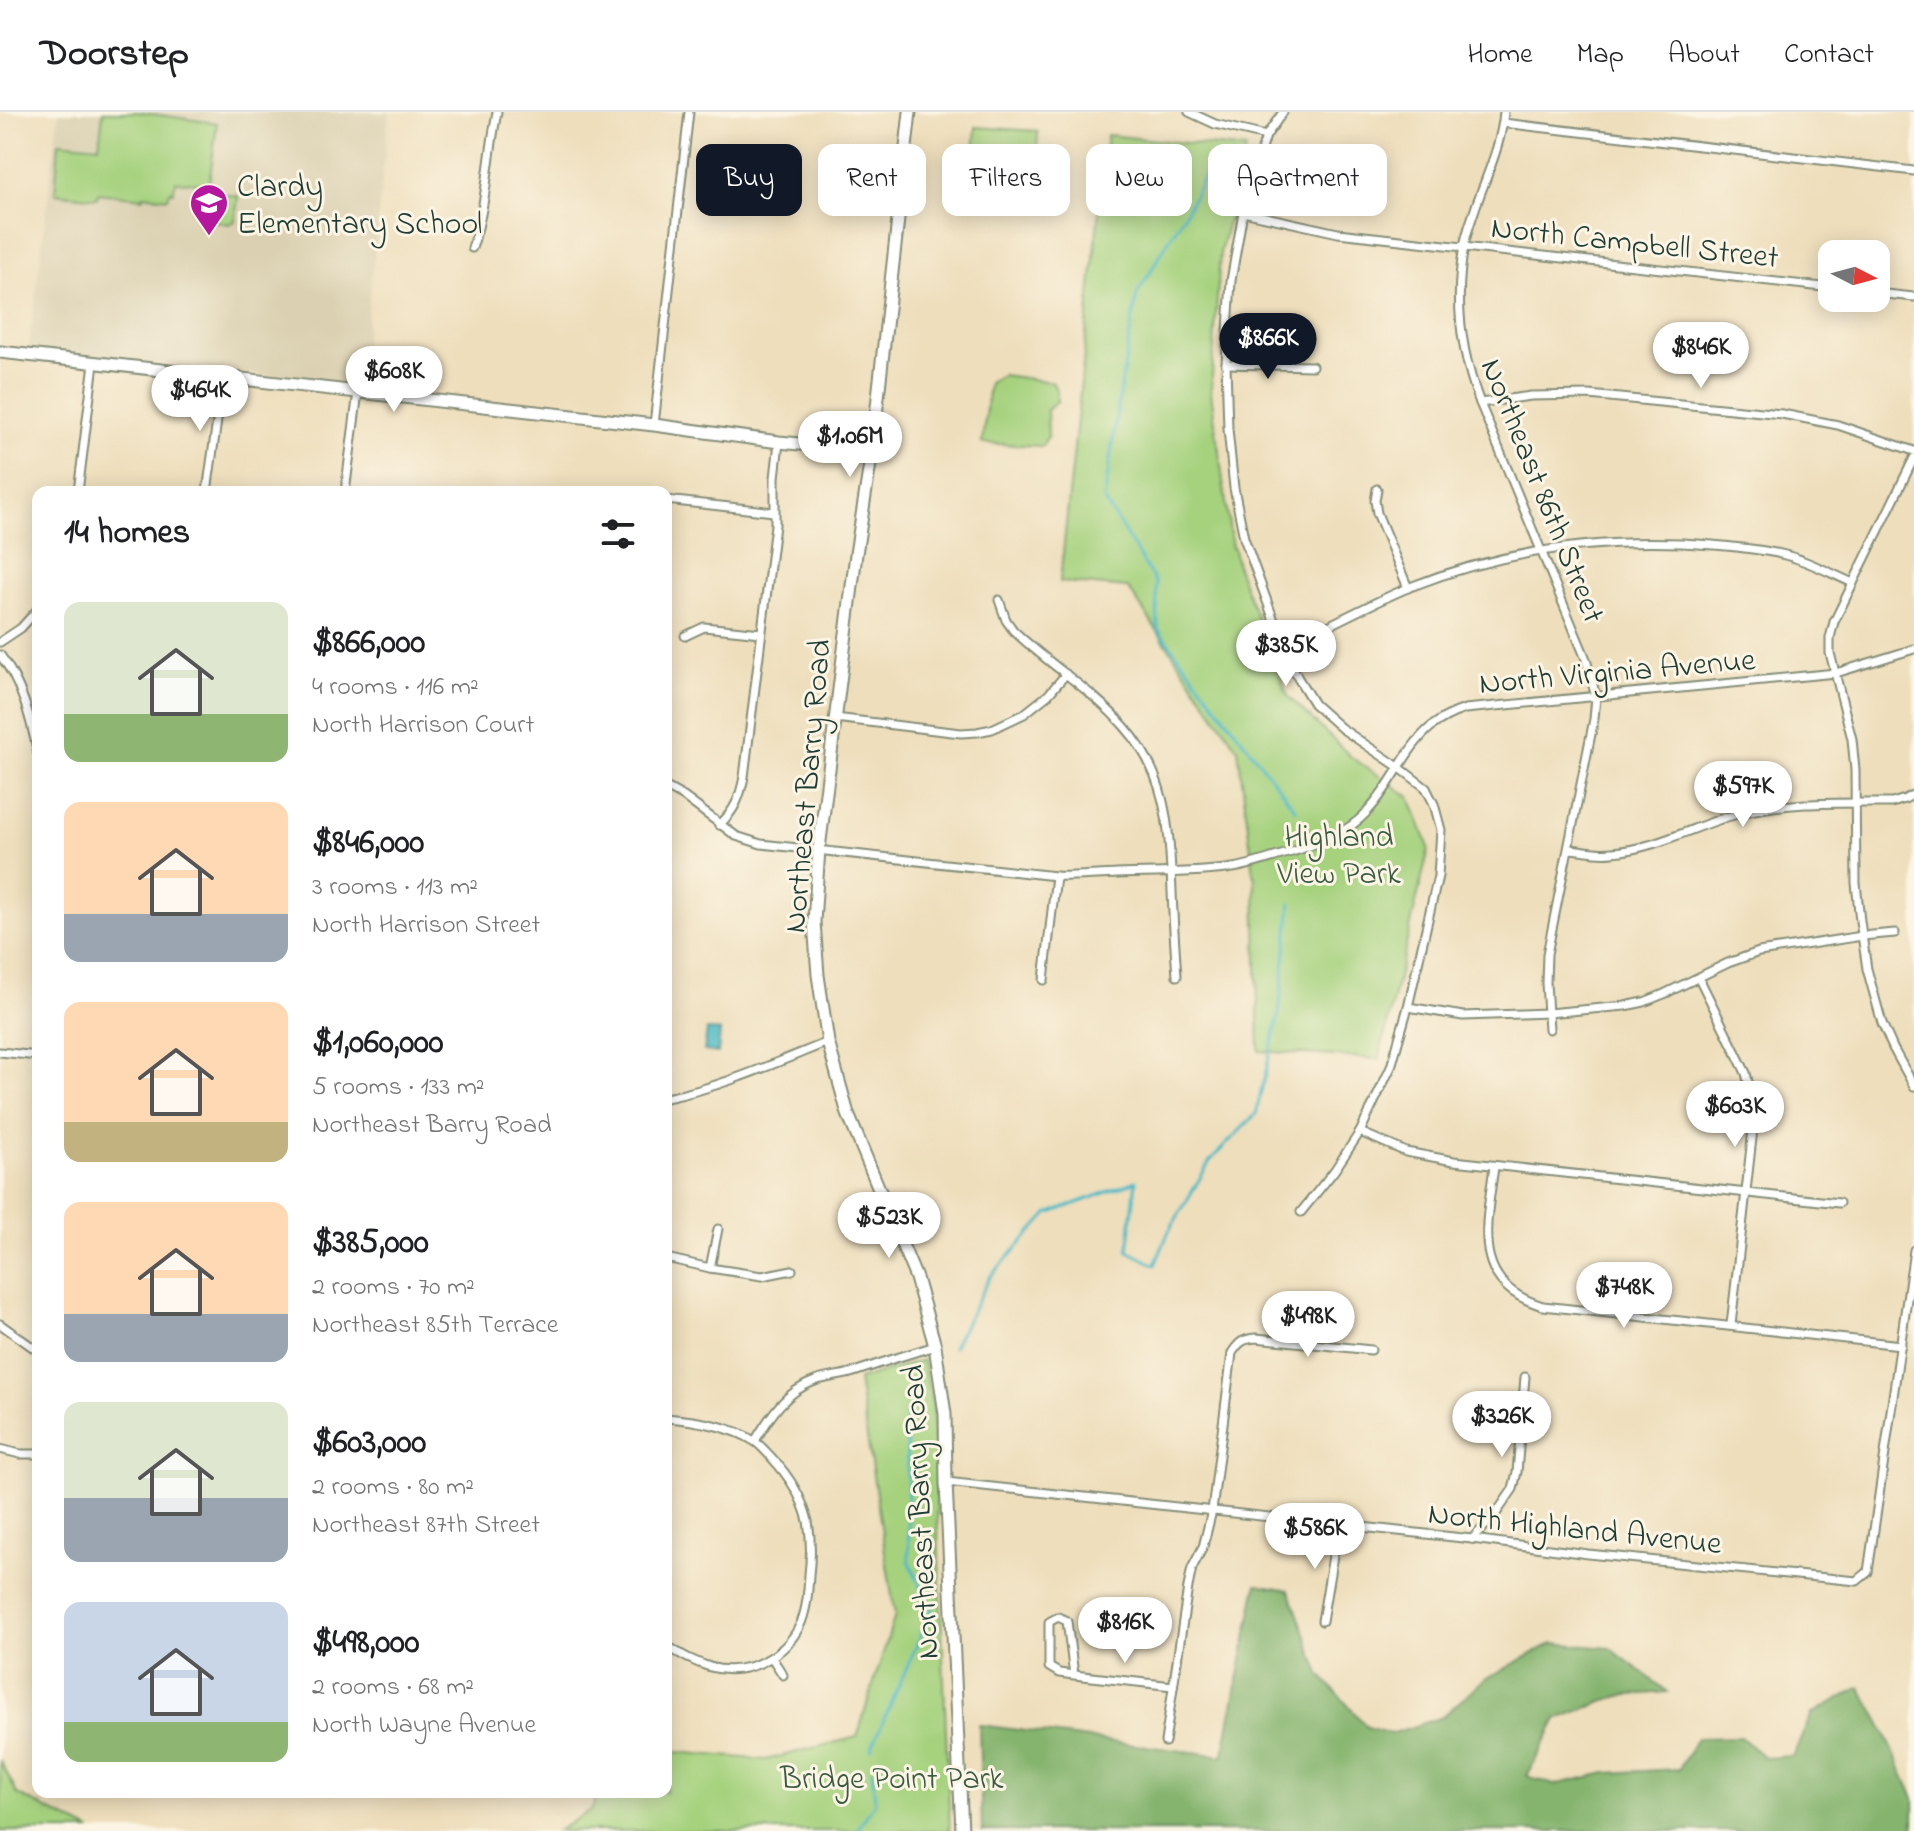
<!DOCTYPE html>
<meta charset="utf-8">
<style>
body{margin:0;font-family:"Indie Flower",sans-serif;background:#f6f6f6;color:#202124;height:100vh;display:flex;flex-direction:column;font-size:30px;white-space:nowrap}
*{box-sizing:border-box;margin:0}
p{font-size:26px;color:#757577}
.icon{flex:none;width:44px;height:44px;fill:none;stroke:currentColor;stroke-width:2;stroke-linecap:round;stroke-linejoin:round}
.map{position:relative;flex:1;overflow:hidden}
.details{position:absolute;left:32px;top:374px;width:640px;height:1312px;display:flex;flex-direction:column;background:#fff;border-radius:16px;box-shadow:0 4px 20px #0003}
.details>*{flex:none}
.top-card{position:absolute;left:696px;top:32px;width:760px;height:72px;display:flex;gap:16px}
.needle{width:52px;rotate:96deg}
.controls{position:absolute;left:1818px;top:128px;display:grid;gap:16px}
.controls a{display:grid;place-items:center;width:72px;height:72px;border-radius:16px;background:#fff;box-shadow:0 4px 20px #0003;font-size:40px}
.price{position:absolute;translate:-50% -68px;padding:0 18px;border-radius:28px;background:#fff;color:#222;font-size:26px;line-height:52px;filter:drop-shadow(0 2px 4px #0008)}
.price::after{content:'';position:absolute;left:50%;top:48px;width:24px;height:18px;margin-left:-12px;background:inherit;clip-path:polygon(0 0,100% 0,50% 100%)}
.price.active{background:#111827;color:#fff}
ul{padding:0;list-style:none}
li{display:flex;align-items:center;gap:24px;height:200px;padding:0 32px}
li span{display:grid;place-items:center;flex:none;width:224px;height:160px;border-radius:16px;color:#555}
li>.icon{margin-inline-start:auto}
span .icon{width:96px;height:96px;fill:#fffc;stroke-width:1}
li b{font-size:34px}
h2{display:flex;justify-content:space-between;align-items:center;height:96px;padding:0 32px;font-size:34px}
.chip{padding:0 28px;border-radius:16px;background:#fff;box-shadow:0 4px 20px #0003;font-size:28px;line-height:72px}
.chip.active{background:#111827;color:#fff}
header{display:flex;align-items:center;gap:48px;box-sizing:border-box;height:112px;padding:0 40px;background:#fff;border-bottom:2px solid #e0e0e0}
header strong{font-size:38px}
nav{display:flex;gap:44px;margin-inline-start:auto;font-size:28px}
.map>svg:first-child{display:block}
.built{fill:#dbd1b2}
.green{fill:#a6d27e;stroke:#628859;stroke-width:2}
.forest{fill:#84b46d;stroke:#527850;stroke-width:2}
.water{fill:#4bb9c5;stroke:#357b7c;stroke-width:2}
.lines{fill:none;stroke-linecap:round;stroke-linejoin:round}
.stream{stroke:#4bb9c5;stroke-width:3}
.street-casing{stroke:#868e78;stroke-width:11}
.secondary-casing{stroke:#868e78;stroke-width:15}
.street{stroke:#fff;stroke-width:7}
.secondary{stroke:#fff;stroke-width:11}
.labels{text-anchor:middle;stroke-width:6;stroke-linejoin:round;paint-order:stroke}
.poi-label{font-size:32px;fill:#1f3d34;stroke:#fcf5e5;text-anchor:start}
.street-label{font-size:32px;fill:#1f3d34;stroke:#fcf5e5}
.park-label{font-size:32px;fill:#3a5b43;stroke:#fcf5e5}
</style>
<header>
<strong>Doorstep</strong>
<nav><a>Home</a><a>Map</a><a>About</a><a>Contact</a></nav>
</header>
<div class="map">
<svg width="1914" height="1719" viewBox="0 0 1914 1719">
<rect width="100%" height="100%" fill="#fcf5e5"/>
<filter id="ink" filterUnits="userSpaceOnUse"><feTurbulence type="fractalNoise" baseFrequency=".0125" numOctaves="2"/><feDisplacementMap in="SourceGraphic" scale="16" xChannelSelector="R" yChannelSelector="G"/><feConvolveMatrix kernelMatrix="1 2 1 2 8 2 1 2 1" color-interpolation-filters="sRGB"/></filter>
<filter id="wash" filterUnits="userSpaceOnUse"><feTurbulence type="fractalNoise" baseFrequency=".006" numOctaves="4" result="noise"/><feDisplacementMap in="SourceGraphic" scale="32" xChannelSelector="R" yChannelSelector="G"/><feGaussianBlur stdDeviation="1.8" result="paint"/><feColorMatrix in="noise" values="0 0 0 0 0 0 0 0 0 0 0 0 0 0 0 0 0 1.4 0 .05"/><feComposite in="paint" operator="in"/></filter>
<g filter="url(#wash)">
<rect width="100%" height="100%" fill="#eedebc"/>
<polygon class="built" points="59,0 389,0 360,274 29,237"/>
<g class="green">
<polygon points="103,0 137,0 217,11 209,72 176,69 173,80 170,79 168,86 144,83 143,86 98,81 97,86 55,81 59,30 99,34"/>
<polygon points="976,15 1038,19 1035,95 971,82"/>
<polygon points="1107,23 1246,37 1220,141 1211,280 1232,436 1234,436 1237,455 1288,584 1351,645 1410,685 1429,736 1379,947 1259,939 1255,769 1238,637 1128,476 1060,470"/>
<polygon points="224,82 238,84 235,109 228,112 215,109 218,85"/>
<polygon points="1002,263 1052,270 1057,279 1057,290 1047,298 1048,324 1042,334 982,331 989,271"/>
<polygon points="923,1248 933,1296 950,1719 557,1719 592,1697 598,1680 666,1680 666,1639 766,1648 857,1625 895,1503 858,1268"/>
<polygon points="0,1648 17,1682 91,1719 0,1719"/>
</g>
<polygon class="forest" points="1257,1472 1289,1478 1320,1562 1367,1615 1391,1622 1442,1605 1485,1567 1553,1531 1610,1536 1668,1580 1619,1584 1557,1607 1527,1664 1554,1673 1606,1661 1679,1657 1697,1626 1741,1625 1765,1646 1793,1644 1812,1602 1860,1575 1881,1612 1914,1686 1914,1719 982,1719 979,1613 1223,1644"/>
<polygon class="water" points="707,918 720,919 718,941 704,939"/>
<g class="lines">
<g class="stream">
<polyline points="1214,46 1185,101 1137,182 1120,279 1104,388 1156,471 1158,517 1296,698"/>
<polyline points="953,1235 990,1165 1048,1102 1136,1069 1128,1139 1155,1153 1169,1119 1210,1049 1256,1002 1279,902 1291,792"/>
<polyline points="871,1637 932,1498 909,1449 906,1302 919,1266"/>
<polyline points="857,1719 875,1690 872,1658"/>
</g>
</g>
</g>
<g filter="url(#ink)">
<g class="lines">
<g class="street-casing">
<g id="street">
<polyline points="1189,0 1215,12 1266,24"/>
<polyline points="1283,0 1266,24 1243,100 1231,169 1226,252 1228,317 1234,376 1244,426 1284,536 1298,566 1314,592 1341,616 1400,656 1426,676 1434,692 1441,718 1438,764 1408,895 1391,955 1360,1020 1334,1059 1301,1100"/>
<path d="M1504,0C1501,34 1487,62 1476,94C1472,107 1466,121 1464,135C1454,188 1461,241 1480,291L1586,547L1596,585L1594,607L1547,842L1546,871L1549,917"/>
<polyline points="1503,11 1914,59"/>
<polyline points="1243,100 1338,121 1832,176"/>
<path d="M472,136C487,92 488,45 497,0"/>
<polyline points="1876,181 1914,185"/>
<polyline points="1226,252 1312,254"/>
<polyline points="1480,291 1531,284 1589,283 1782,302 1838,313 1914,339"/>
<polyline points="654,313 689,0"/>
<polyline points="1914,346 1834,510 1830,526 1830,541 1852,627 1855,658 1856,771 1860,809 1867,857 1882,911 1893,936 1914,974"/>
<polyline points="1377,377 1375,389 1377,401 1408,476"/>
<polyline points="78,380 94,251"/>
<polyline points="207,380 223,266"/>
<polyline points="345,380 358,280"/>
<polyline points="666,388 774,400"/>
<path d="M999,488L1006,508L1013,518C1048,552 1091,577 1124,614C1168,663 1169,716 1172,779C1173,807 1175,836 1177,864"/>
<polyline points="685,524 704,515 761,521"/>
<polyline points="0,530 21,516 38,497"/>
<path d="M1284,536C1325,516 1367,493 1410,475C1506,437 1610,425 1713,433C1737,435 1762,437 1785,443C1809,449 1830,461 1853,471"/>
<path d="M0,543C22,571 31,608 38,642"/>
<polyline points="835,606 935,618 961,621 977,620 992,617 1024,602 1048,583 1066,562"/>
<path d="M666,675L684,685L736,724L761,732L1056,764C1077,765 1097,763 1117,762C1156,760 1194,762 1233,756C1253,753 1272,745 1292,740C1319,731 1346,722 1366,701C1392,675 1404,637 1432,614C1442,606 1453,601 1465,597L1836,561L1914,537"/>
<path d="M719,713C735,699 740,685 744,665L775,413V366L779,330"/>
<path d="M1569,737C1583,738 1599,742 1612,740C1656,737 1696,713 1737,702C1787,689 1841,691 1892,691L1905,687L1914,682"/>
<polyline points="1699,866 1746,961 1752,988 1753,1017 1731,1213"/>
<polyline points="1044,868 1056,764"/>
<polyline points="1408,895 1463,904 1548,901 1625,894 1644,890 1664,882 1728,851 1759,840 1862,824 1895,821"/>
<polyline points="0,940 38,944"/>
<path d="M666,986C722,975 775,951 828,930"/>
<polyline points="1360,1020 1406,1040 1454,1049 1839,1091"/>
<path d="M1494,1055C1486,1114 1470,1173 1543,1194L1901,1233"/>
<polyline points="666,1146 710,1156 762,1164 792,1158"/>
<polyline points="710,1156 718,1117"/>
<polyline points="0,1212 38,1239"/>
<path d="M666,1306C692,1308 731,1314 754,1329C761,1333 766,1340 772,1346C788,1363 802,1385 808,1409C811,1426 811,1446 809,1463C808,1480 807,1496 801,1511C786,1545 746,1565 710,1555C694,1550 679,1542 666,1533"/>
<path d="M755,1329C770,1304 786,1279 815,1269C829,1264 844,1264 857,1259C883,1250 908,1242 935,1234"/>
<polyline points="0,1337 20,1342 38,1342"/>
<polyline points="946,1370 1472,1427 1588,1442 1857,1469 1868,1460 1914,1138"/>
<polyline points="1472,1427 1493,1406 1513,1377 1517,1360 1525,1265"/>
<polyline points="1322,1509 1338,1414"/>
<polyline points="772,1546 783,1563"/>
<polyline points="1074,1563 1067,1509 1058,1505 1049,1510 1049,1555 1059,1561 1074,1563 1173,1574"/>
<path d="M1165,1630L1188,1475L1192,1456L1203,1435L1212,1399L1232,1241C1239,1230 1243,1227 1256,1226L1371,1238"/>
</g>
</g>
<g class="secondary-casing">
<g id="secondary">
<polyline points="910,0 872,339 856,442 819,737 814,810 818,863 828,930 848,1002 916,1166 935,1234 945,1302 946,1370 962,1719"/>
<polyline points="0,240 654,313 779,330 872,339"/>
</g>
</g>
<use href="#street" class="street"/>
<use href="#secondary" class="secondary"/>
</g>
</g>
<defs>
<g id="school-pin" transform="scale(2)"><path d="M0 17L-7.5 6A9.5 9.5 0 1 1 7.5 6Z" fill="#b5179e" stroke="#fcf5e5"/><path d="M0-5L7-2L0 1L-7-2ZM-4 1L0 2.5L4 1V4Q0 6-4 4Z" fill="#fff"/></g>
</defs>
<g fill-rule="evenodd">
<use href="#school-pin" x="209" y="91"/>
</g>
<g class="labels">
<g class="poi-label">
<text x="237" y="84">Clardy<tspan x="237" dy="37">Elementary School</tspan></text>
</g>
<g class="street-label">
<text transform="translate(1635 129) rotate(6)" y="11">North Campbell Street</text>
<text transform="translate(1544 378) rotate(68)" y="11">Northeast 86th Street</text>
<text transform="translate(1617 558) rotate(-5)" y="11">North Virginia Avenue</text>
<text transform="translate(806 674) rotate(-85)" y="11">Northeast Barry Road</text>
<text transform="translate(919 1400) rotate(-93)" y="11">Northeast Barry Road</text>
<text transform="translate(1575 1415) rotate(6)" y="11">North Highland Avenue</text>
</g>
<g class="park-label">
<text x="1339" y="734">Highland<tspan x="1339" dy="37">View Park</tspan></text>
<text x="892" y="1676">Bridge Point Park</text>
</g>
</g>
</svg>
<div class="controls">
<a><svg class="needle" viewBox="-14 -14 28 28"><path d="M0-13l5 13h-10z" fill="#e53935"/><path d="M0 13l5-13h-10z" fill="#757577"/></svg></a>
</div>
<b class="price active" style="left:1268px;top:269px">$866K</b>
<b class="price" style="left:1701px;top:278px">$846K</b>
<b class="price" style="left:394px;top:302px">$608K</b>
<b class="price" style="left:200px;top:321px">$464K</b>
<b class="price" style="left:850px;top:367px">$1.06M</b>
<b class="price" style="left:1286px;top:576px">$385K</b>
<b class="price" style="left:1743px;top:717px">$597K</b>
<b class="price" style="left:1735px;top:1037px">$603K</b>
<b class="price" style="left:889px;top:1148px">$523K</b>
<b class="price" style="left:1624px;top:1218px">$748K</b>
<b class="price" style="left:1308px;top:1247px">$498K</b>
<b class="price" style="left:1502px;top:1347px">$326K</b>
<b class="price" style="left:1315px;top:1459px">$586K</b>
<b class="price" style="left:1125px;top:1553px">$816K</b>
<div class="top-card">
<a class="chip active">Buy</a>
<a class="chip">Rent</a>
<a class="chip">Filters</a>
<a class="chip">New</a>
<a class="chip">Apartment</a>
</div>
<section class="details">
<h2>14 homes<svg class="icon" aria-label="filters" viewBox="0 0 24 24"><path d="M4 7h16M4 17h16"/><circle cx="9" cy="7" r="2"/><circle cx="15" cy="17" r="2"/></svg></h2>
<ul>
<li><span style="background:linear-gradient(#dfe7d0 70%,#8fb573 0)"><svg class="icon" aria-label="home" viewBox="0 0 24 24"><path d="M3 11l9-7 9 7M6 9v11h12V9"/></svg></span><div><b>$866,000</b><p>4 rooms · 116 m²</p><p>North Harrison Court</p></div></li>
<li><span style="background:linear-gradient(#ffd9b3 70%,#9aa5b1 0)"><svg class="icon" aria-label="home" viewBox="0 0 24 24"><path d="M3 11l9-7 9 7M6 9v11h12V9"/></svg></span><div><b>$846,000</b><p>3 rooms · 113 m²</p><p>North Harrison Street</p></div></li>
<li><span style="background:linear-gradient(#ffd9b3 75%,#c2b280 0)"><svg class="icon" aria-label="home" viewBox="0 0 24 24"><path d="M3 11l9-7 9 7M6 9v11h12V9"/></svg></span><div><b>$1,060,000</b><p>5 rooms · 133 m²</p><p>Northeast Barry Road</p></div></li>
<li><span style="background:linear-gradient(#ffd9b3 70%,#9aa5b1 0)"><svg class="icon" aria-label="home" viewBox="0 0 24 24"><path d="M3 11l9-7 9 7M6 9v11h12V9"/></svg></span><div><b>$385,000</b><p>2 rooms · 70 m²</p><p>Northeast 85th Terrace</p></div></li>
<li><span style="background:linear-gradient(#dfe7d0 60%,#9aa5b1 0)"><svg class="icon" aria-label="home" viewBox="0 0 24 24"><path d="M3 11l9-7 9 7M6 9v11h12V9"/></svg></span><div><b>$603,000</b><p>2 rooms · 80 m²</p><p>Northeast 87th Street</p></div></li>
<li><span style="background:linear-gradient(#c9d6e8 75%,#8fb573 0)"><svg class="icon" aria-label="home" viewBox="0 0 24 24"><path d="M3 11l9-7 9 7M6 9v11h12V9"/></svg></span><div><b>$498,000</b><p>2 rooms · 68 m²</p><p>North Wayne Avenue</p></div></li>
</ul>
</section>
</div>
